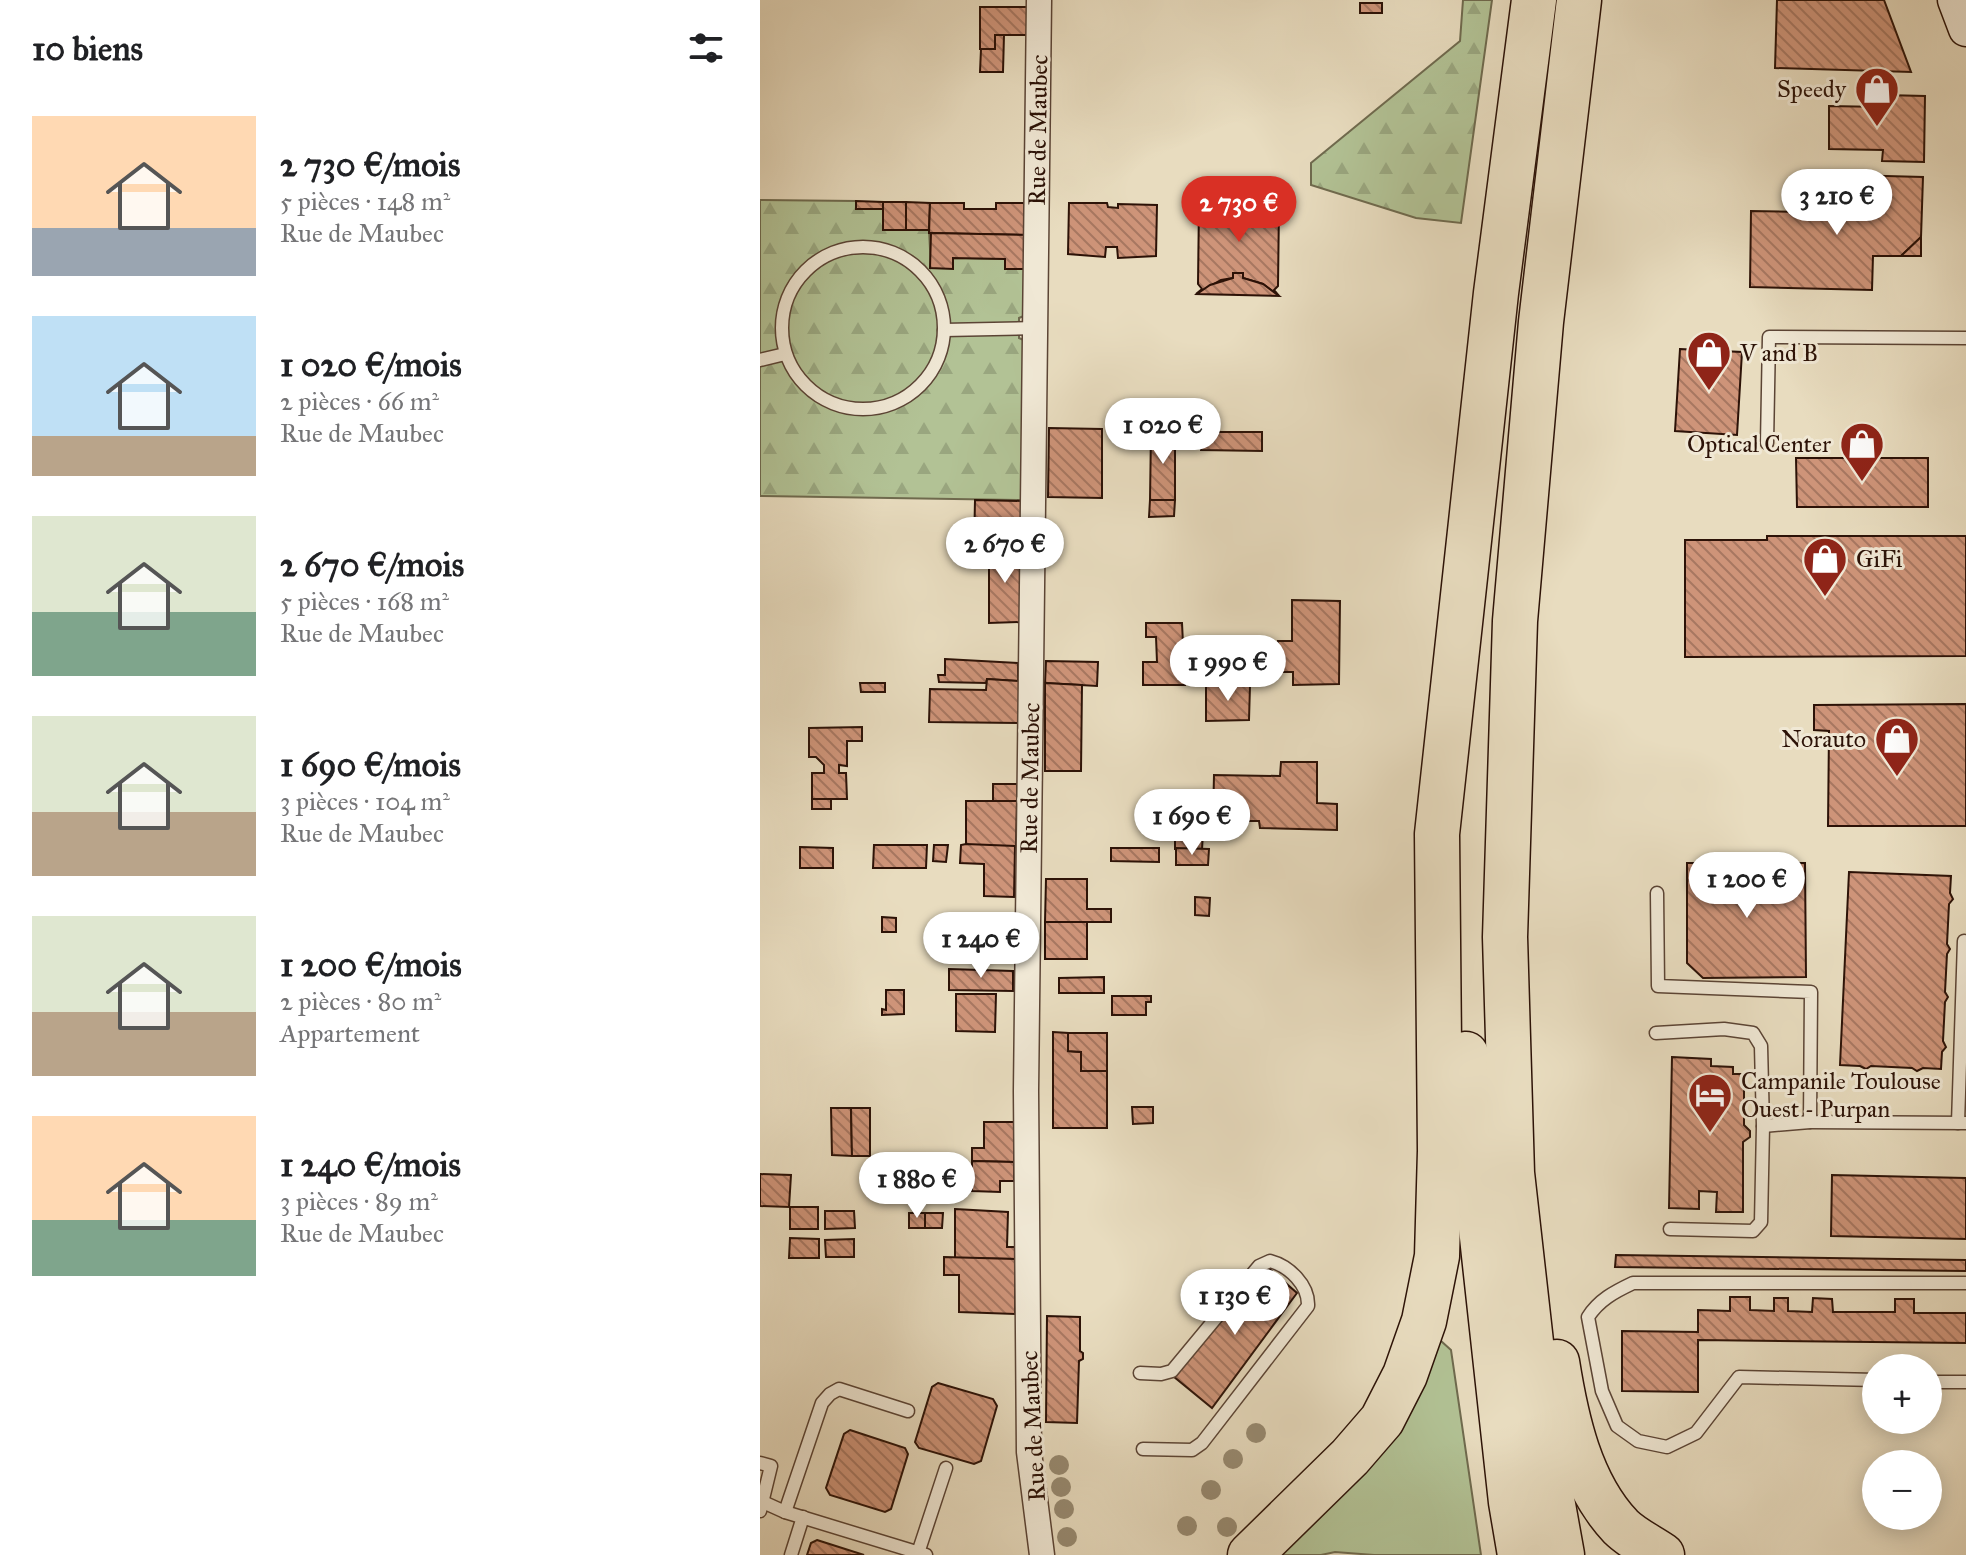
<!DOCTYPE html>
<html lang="fr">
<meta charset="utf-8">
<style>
body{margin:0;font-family:"IM FELL Great Primer",serif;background:#f2f2f2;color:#202124;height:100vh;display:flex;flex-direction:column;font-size:30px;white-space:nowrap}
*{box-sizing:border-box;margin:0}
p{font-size:26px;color:#757577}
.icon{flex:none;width:44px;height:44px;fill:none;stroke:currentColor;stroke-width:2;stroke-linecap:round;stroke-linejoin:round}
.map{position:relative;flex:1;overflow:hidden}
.drawer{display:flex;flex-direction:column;background:#fff;width:760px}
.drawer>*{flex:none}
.buttons{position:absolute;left:1102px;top:1354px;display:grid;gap:16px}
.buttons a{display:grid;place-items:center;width:80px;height:80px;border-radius:50%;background:#fff;box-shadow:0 4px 20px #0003;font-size:40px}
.price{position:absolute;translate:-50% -68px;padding:0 18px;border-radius:28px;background:#fff;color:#222;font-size:26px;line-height:52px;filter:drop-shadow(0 2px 4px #0008)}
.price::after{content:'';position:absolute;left:50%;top:48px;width:24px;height:18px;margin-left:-12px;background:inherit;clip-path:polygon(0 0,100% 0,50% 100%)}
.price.on{background:#d93025;color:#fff}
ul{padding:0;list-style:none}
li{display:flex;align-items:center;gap:24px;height:200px;padding:0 32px}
li span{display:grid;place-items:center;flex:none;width:224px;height:160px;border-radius:0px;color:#555}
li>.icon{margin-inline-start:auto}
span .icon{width:96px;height:96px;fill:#fffc;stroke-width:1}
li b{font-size:34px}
h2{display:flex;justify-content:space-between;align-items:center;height:96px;padding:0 32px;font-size:34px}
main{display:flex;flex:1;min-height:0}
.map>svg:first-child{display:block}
.grass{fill:#b2c295;stroke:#6f6a4e;stroke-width:2}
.forest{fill:url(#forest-firs);stroke:#6f6a4e;stroke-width:2}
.building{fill:url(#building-back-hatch);stroke:#2c1207;stroke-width:2}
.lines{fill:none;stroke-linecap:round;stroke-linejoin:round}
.lane-casing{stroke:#5b4435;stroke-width:15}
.street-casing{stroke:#5b4435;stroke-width:27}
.secondary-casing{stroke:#2c1207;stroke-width:37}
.highway-casing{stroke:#2c1207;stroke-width:47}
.lane{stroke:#f0e8d5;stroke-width:12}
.street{stroke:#f0e8d5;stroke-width:24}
.secondary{stroke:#f0e8d5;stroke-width:34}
.highway{stroke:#e8dcbf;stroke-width:44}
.tree{fill:#978a71}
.labels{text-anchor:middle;stroke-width:6;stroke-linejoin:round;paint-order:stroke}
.poi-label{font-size:24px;fill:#2c1207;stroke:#f0e8d5;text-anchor:end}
.street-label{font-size:24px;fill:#2c1207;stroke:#f0e8d5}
</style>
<main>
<section class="drawer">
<h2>10 biens<svg class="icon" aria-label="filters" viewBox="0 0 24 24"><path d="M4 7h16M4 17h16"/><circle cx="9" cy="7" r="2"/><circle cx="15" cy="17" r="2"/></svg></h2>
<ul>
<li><span style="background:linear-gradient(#ffd9b3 70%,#9aa5b1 0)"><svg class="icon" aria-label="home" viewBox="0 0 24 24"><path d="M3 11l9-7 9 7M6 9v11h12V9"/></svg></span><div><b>2 730 €/mois</b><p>5 pièces · 148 m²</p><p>Rue de Maubec</p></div></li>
<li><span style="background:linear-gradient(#bfe0f5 75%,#b9a48a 0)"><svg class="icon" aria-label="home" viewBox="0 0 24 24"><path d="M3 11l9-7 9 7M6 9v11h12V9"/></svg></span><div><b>1 020 €/mois</b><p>2 pièces · 66 m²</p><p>Rue de Maubec</p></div></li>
<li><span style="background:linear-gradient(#dfe7d0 60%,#7fa58c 0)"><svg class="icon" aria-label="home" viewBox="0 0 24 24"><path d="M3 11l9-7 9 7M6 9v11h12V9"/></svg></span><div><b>2 670 €/mois</b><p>5 pièces · 168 m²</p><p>Rue de Maubec</p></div></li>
<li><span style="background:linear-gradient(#dfe7d0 60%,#b9a48a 0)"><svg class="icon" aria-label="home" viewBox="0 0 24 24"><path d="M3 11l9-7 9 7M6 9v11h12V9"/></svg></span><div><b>1 690 €/mois</b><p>3 pièces · 104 m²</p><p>Rue de Maubec</p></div></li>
<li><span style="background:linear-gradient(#dfe7d0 60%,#b9a48a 0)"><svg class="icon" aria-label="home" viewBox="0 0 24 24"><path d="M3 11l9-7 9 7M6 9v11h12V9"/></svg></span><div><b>1 200 €/mois</b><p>2 pièces · 80 m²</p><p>Appartement</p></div></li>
<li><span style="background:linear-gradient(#ffd9b3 65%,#7fa58c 0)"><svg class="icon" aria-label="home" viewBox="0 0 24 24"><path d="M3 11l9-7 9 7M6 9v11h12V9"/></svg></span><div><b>1 240 €/mois</b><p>3 pièces · 89 m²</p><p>Rue de Maubec</p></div></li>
</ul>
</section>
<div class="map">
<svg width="1206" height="1555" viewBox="0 0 1206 1555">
<defs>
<pattern id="forest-firs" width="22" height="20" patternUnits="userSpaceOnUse" patternTransform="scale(2)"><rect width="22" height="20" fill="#b2c295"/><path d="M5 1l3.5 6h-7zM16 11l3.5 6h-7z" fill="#99a67f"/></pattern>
<pattern id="building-back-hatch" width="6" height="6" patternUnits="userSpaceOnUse" patternTransform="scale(2)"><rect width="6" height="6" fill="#ce9479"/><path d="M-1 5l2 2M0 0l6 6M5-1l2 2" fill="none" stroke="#a77761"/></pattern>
</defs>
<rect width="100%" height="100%" fill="#e8dcbf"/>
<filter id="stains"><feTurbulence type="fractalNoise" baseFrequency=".0025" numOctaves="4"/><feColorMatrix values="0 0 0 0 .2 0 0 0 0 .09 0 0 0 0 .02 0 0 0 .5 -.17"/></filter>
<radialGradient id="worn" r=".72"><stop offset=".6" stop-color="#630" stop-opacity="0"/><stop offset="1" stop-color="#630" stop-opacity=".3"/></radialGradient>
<polygon class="grass" points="675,1340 681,1341 691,1350 721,1555 614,1555 575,1552 561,1555 511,1555"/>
<g class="forest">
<polygon points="703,0 732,0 701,223 656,218 551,185 551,163 700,41"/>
<polygon points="0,200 96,201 96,209 123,209 123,229 169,230 171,268 193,258 245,259 245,269 267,269 266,315 259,318 259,338 266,341 263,500 0,496"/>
</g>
<g class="building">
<polygon points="1017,0 1124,0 1151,72 1015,68"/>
<rect x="600" y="3" width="22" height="10"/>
<polygon points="220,7 268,7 268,35 235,35 235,49 220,49"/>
<polygon points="235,35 244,35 243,72 220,72 221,49 235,49"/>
<polygon points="1124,95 1165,96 1164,162 1122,161 1123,150 1069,149 1069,106 1123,107"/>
<polygon points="1088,175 1163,177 1161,237 1141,256 1113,256 1112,290 990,287 991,211 1088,213"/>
<polygon points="96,201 123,202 123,209 96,209"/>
<rect x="123" y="202" width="23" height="28"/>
<polygon points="146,202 170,203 169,230 146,230"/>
<polygon points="170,203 204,203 204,209 236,209 236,203 268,203 268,235 169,233"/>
<polygon points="309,203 347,203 348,207 358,208 358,204 397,205 396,256 358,258 357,247 346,247 345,257 308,254"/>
<polygon points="439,205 519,206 518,286 514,290 519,296 503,284 483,278 483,273 473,273 473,278 461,280 436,294 442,289 438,284"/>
<polygon points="171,233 268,235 267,269 245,269 245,259 193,258 193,269 170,268"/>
<polygon points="1161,237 1161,256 1141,256"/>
<polygon points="473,273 483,273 483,278 503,284 519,296 437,294 450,285 473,278"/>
<polygon points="920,349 982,352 977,435 915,431"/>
<polygon points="289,428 342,429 342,498 288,497"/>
<polygon points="391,432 421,433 421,438 415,439 415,500 390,500"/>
<polygon points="440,432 502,432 502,451 441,450"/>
<polygon points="1036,458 1168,458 1168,507 1037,507"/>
<polygon points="215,500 262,501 261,548 214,548"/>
<polygon points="390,500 415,500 414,516 389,517"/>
<polygon points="1007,536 1206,536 1206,656 925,657 925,540 1007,540"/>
<polygon points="229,549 262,549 260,622 229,623"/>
<polygon points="532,600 580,601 579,684 533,685 533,672 519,672 518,641 532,641"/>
<polygon points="386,623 422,623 425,685 383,685 383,662 397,662 396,637 386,637"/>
<polygon points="185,659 258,663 258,681 227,679 226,683 179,682 178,675 185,675"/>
<polygon points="286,661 338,662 337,686 285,683"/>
<polygon points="227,679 259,681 261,723 169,722 170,689 226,690"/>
<polygon points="100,683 125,683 125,692 101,692"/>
<polygon points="285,683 322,685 321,771 285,771"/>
<polygon points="446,686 490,686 489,720 446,721"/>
<polygon points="1206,704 1206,826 1068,826 1069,731 1054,730 1054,705"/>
<polygon points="102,727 102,741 87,741 87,766 79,765 79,773 86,773 87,799 52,799 52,773 64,773 64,765 56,757 49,757 49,728"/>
<polygon points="521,762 557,762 557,803 577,804 577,830 500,828 499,821 453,821 454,775 520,776"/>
<rect x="233" y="784" width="24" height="17"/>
<rect x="52" y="799" width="19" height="10"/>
<polygon points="206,801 257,801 256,847 206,846"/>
<polygon points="415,832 443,833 442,849 415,849"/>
<polygon points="206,844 255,846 254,897 224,896 224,864 200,863 201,845"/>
<polygon points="114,845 167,845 166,868 113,868"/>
<polygon points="174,845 188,845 186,862 173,861"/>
<polygon points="40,847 73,848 73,868 40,868"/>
<polygon points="351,848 399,848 399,862 351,861"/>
<polygon points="416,848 449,849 448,865 416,865"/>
<polygon points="927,863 1045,863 1046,977 943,978 927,963"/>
<polygon points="1089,872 1191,876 1190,893 1193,899 1189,904 1187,944 1190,949 1187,954 1185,992 1188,997 1185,1002 1183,1041 1186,1047 1182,1052 1181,1069 1163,1068 1157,1071 1152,1068 1111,1066 1106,1069 1100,1066 1080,1065"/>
<polygon points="286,879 327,879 327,909 351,909 351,922 285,922"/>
<polygon points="435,897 450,898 449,916 435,915"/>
<polygon points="122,917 136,918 136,932 122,932"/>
<polygon points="211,919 255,919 254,955 210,953"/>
<rect x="285" y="922" width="42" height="37"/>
<polygon points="189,969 253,971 253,991 189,990"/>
<polygon points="344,977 344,993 299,993 299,978"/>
<polygon points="126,990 144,990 144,1014 122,1015 122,1009 126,1010"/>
<polygon points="196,994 236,994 235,1032 196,1031"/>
<polygon points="352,996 391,996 391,1002 386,1002 386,1015 352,1015"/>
<polygon points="293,1032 308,1033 308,1051 321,1052 321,1071 347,1071 347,1128 293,1128"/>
<polygon points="308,1033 347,1033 347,1071 321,1071 321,1052 308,1051"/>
<polygon points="912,1057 951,1059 951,1066 973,1067 973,1074 984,1074 984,1125 990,1131 990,1137 983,1142 983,1212 956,1212 957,1192 939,1191 939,1209 909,1208"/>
<polygon points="372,1107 393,1107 393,1123 373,1124"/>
<polygon points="71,1108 91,1108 92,1156 72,1155"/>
<polygon points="91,1108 110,1108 110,1156 92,1156"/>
<polygon points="224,1122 254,1122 254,1162 212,1161 212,1148 224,1148"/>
<polygon points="212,1161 254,1162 254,1181 240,1181 240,1192 212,1191"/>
<polygon points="0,1174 31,1175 29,1207 0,1206"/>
<polygon points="1072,1175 1206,1178 1206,1239 1071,1236"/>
<rect x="30" y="1207" width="28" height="22"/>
<polygon points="195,1209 248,1212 247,1247 255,1247 255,1259 195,1258"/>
<polygon points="65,1211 94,1211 95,1228 65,1229"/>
<rect x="149" y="1213" width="16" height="15"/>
<polygon points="165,1213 183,1213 182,1228 165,1228"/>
<polygon points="30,1238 59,1239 59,1258 29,1258"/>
<polygon points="94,1239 94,1257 66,1257 65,1240"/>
<polygon points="856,1255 1206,1260 1206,1271 855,1267"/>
<polygon points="184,1257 255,1259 255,1314 199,1312 199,1275 184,1275"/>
<polygon points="505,1265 537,1293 452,1408 413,1376"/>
<polygon points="970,1297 990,1297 990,1310 1014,1311 1014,1298 1028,1298 1028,1311 1052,1312 1053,1298 1072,1299 1073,1312 1135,1312 1135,1299 1154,1299 1154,1313 1206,1313 1206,1343 938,1340 938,1392 862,1391 862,1331 938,1332 938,1310 970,1311"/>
<polygon points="287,1316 320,1317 320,1351 323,1353 323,1359 319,1361 317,1423 286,1422"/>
<polygon points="178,1383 233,1399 237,1406 221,1461 214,1464 159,1448 155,1442 172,1387"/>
<polygon points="90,1430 145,1448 148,1454 131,1509 125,1512 70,1495 66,1488 84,1434"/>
<polygon points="57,1540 104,1555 47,1555 51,1543"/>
</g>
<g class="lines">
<g class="lane-casing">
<g id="lane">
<circle cx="103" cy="328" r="81"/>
<polyline points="184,330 276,328"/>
<polyline points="0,360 25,354"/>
<polyline points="1007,443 1009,337 1206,338"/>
<polyline points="897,893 898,986 1051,992 1050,1122 1206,1123"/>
<polyline points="896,1033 964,1029 993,1033 1001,1046 1003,1126 1001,1222 993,1231 910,1229"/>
<polyline points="1198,1123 1204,941"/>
<polyline points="1003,1126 1050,1122"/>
<path d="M380,1373L401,1374L412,1371L499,1266L510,1261C529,1266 549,1285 548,1306L442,1443L432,1450L383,1449"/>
<path d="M1116,1380L979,1377L936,1433L907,1447L878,1441L857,1426L842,1391L828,1317C839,1300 854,1292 873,1283H1206"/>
<polyline points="1168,1382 1206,1382"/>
<polyline points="0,1463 11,1466 0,1511"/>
<polyline points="3,1502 25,1512 166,1555"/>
<polyline points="25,1512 62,1403 70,1394 79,1389 148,1411"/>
<polyline points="158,1553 186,1468"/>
<polyline points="31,1555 43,1517"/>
</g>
</g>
<g class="street-casing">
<polyline id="street" points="279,0 266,1091 269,1452 282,1555"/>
</g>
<g class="secondary-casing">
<polyline id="secondary" points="1195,0 1206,29"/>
</g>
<g class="highway-casing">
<g id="highway">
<polyline points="706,1054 716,1182 751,1502 760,1555"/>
<path d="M797,1362C806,1419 820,1484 861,1527C872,1538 889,1546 902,1555"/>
<polyline points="490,1555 590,1457 622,1420 645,1375 664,1321 677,1256 680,1151 677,834 736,293 774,0"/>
<polyline points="802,1555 783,1449 752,1173 745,937 755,621 781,322 819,0"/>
</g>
</g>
<use href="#lane" class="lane"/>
<use href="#street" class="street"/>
<use href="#secondary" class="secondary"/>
<use href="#highway" class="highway"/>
</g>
<g class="tree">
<circle cx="496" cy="1433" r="10"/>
<circle cx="473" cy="1459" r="10"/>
<circle cx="299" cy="1465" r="10"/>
<circle cx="301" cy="1487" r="10"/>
<circle cx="451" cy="1490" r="10"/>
<circle cx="304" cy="1509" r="10"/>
<circle cx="427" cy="1526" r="10"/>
<circle cx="467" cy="1527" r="10"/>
<circle cx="307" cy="1537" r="10"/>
</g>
<defs>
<g id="shop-pin" transform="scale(2.3)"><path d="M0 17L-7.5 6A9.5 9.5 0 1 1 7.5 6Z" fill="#8f2418" stroke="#f0e8d5"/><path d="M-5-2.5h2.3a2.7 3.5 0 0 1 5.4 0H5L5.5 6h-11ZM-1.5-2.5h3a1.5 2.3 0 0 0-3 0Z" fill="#fff"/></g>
<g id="hotel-pin" transform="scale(2.3)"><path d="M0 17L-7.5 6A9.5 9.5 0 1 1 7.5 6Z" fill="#8f2418" stroke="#f0e8d5"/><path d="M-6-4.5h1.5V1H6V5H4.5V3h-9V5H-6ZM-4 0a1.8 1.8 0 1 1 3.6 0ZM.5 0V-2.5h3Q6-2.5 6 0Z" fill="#fff"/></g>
</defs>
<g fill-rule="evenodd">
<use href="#shop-pin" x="1117" y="89"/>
<use href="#shop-pin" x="949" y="353"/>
<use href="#shop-pin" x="1102" y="444"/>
<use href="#shop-pin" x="1065" y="559"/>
<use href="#shop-pin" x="1137" y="739"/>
<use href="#hotel-pin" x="950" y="1095"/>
</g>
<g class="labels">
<g class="poi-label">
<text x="1086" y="97">Speedy</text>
<text x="980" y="361" text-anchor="start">V and B</text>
<text x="1071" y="452">Optical Center</text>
<text x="1096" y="567" text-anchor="start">GiFi</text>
<text x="1106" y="747">Norauto</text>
<text x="981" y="1089" text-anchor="start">Campanile Toulouse<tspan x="981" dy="28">Ouest - Purpan</tspan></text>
</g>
<g class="street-label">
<text transform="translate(278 130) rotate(-89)" y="8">Rue de Maubec</text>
<text transform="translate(270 778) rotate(-89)" y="8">Rue de Maubec</text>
<text transform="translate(273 1426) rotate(-93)" y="8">Rue de Maubec</text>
</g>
</g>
<rect width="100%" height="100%" filter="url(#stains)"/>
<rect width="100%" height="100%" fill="url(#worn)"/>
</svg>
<div class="buttons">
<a>+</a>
<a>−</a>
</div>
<b class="price" style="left:1077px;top:237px">3 210 €</b>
<b class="price on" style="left:479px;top:244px">2 730 €</b>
<b class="price" style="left:403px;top:466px">1 020 €</b>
<b class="price" style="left:245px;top:585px">2 670 €</b>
<b class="price" style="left:468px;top:703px">1 990 €</b>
<b class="price" style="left:432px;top:857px">1 690 €</b>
<b class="price" style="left:987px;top:920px">1 200 €</b>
<b class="price" style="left:221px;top:980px">1 240 €</b>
<b class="price" style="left:157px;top:1220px">1 880 €</b>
<b class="price" style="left:475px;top:1337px">1 130 €</b>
</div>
</main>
